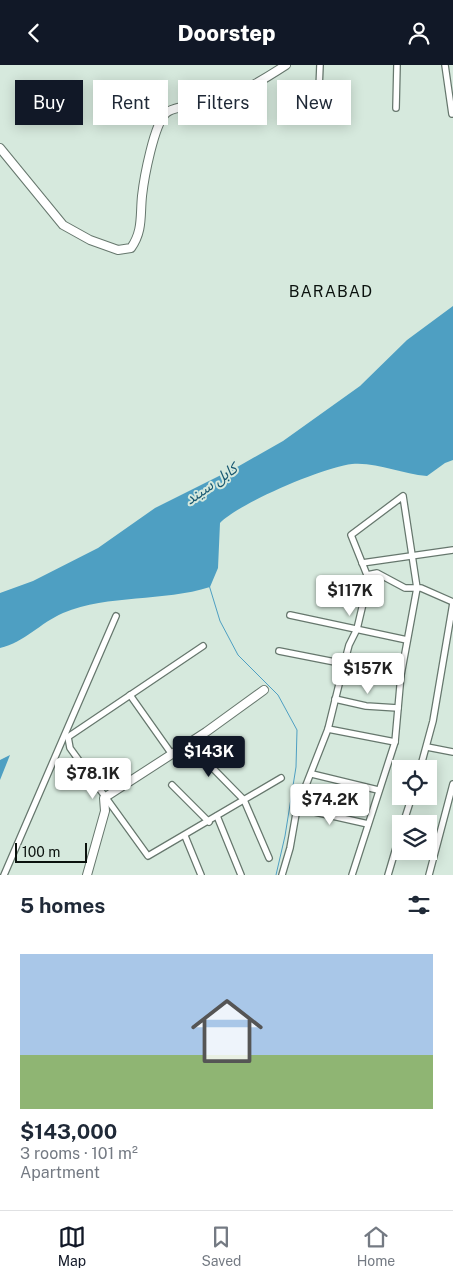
<!DOCTYPE html>
<meta charset="utf-8">
<style>
body{margin:0;font-family:"Public Sans","Noto Sans Arabic",sans-serif;background:#f6f6f7;color:#1f2937;height:100vh;display:flex;flex-direction:column;font-size:19px;white-space:nowrap}
*{box-sizing:border-box;margin:0}
p{font-size:16px;color:#747a83}
.icon{flex:none;width:28px;height:28px;fill:none;stroke:currentColor;stroke-width:2;stroke-linecap:round;stroke-linejoin:round}
.map{position:relative;height:810px;overflow:hidden}
.sheet{display:flex;flex-direction:column;background:#fff;flex:1}
.sheet>*{flex:none}
.hud{position:absolute;left:15px;top:15px;width:424px;height:45px;display:flex;gap:10px}
.fabs{position:absolute;left:392px;top:695px;display:grid;gap:10px}
.fabs a{display:grid;place-items:center;width:45px;height:45px;border-radius:0px;background:#fff;box-shadow:0 2px 12px #0003;font-size:25px}
.scale{position:absolute;left:15px;bottom:12px;width:72px;box-sizing:border-box;padding-left:5px;border:2px solid #0b120e;border-top:0;font-size:14px;line-height:18px;white-space:nowrap;color:#0b120e;-webkit-text-stroke:4px #d6e9dd;paint-order:stroke}
.price{position:absolute;translate:-50% -42px;padding:0 11px;border-radius:5px;background:#fff;color:#222;font-size:16px;line-height:32px;filter:drop-shadow(0 1px 2px #0008)}
.price::after{content:'';position:absolute;left:50%;top:30px;width:15px;height:11px;margin-left:-8px;background:inherit;clip-path:polygon(0 0,100% 0,50% 100%)}
.price.selected{background:#111827;color:#fff}
ul{padding:0;list-style:none}
li{display:grid;align-content:center;gap:10px;height:265px;padding:0 20px}
li span{display:grid;place-items:center;height:155px;border-radius:0px;color:#555}
li>.icon{margin-inline-start:auto}
span .icon{width:90px;height:90px;fill:#fffc;stroke-width:1}
li b{font-size:21px}
h2{display:flex;justify-content:space-between;align-items:center;height:60px;padding:0 20px;font-size:21px}
.tag{padding:0 18px;border-radius:0px;background:#fff;box-shadow:0 2px 12px #0003;font-size:18px;line-height:45px}
.tag.selected{background:#111827;color:#fff}
header{display:flex;justify-content:space-between;align-items:center;height:65px;padding:0 20px;background:#111827;color:#fff;font-size:22px;font-weight:800}
.dock{display:flex;justify-content:space-around;align-items:center;height:70px;border-top:1px solid #e0e1e3;background:#fff;font-size:14px;color:#747a83}
.dock a{display:grid;justify-items:center;gap:2px}
.dock .selected{color:#111827}
.map>svg:first-child{display:block}
.water{fill:#4e9fc2}
.lines{fill:none;stroke-linecap:round;stroke-linejoin:round}
.stream{stroke:#4e9fc2;stroke-width:1}
.street-casing{stroke:#66776d;stroke-width:8}
.secondary-casing{stroke:#66776d;stroke-width:10}
.street{stroke:#fff;stroke-width:5.5}
.secondary{stroke:#fff;stroke-width:8}
.labels{text-anchor:middle;stroke-width:4;stroke-linejoin:round;paint-order:stroke}
.water-label{font-size:15px;font-style:italic;fill:#195871;stroke:#d6e9dd}
.quarter-label{font-size:16px;letter-spacing:1px;fill:#0b120e;stroke:#d6e9dd}
</style>
<header><svg class="icon" aria-label="back" viewBox="0 0 24 24"><path d="M15 5l-7 7 7 7"/></svg>Doorstep<svg class="icon" aria-label="person" viewBox="0 0 24 24"><circle cx="12" cy="8" r="4"/><path d="M4 21q1-7 8-7t8 7"/></svg></header>
<div class="map">
<svg width="453" height="810" viewBox="0 0 453 810">
<rect width="100%" height="100%" fill="#d6e9dd"/>
<g class="water">
<path d="M453,241V395L445,398L427,411C401,409 378,397 352,399C324,402 239,438 220,458L218,503L210,522C163,537 109,529 63,548C40,558 25,577 0,583V528L33,516L98,483L155,443L239,401L283,376L360,321L407,275Z"/>
<polygon points="10,690 0,715 0,695"/>
</g>
<g class="lines">
<polyline class="stream" points="209,520 220,556 238,590 278,630 297,665 296,702 285,771 276,810"/>
<g class="street-casing">
<g id="street">
<polyline points="445,0 452,49"/>
<polyline points="319,24 320,0"/>
<polyline points="396,43 397,0"/>
<polyline points="362,498 453,485"/>
<polyline points="367,510 377,508 405,523 421,523 453,537"/>
<polyline points="290,550 407,575"/>
<polyline points="203,581 68,672 70,683 148,791 281,713"/>
<polyline points="279,586 401,610"/>
<polyline points="130,630 171,688"/>
<polyline points="335,634 366,641 398,643"/>
<polyline points="328,664 395,677"/>
<polyline points="188,678 244,735 269,793"/>
<polyline points="427,682 453,687"/>
<polyline points="420,704 433,656 453,538"/>
<polyline points="312,709 378,725"/>
<polyline points="172,720 209,757"/>
<polyline points="297,743 368,759"/>
<polyline points="217,751 241,810"/>
<polyline points="403,759 412,731"/>
<polyline points="185,771 201,810"/>
<polyline points="4,810 116,551"/>
<polyline points="282,810 290,783 297,743 328,664 344,599 349,580 357,564 366,526 367,510 351,470 403,431 417,523 401,610 395,677 352,810"/>
<polyline points="388,810 401,766"/>
<polyline points="429,810 453,719"/>
</g>
</g>
<g class="secondary-casing">
<g id="secondary">
<path d="M0,83L63,160L90,175L118,185L131,183C143,166 140,151 142,131C144,113 154,59 166,48C175,40 208,39 222,35C244,27 266,13 286,0"/>
<polyline points="87,810 105,746 104,733 206,667 264,625"/>
</g>
</g>
<use href="#street" class="street"/>
<use href="#secondary" class="secondary"/>
</g>
<g class="labels">
<g class="water-label">
<text transform="translate(211 419) rotate(-35)" y="5">کابل سيند</text>
</g>
<g class="quarter-label">
<text x="331" y="232">BARABAD</text>
</g>
</g>
</svg>
<div class="fabs">
<a><svg class="icon" aria-label="locate" viewBox="0 0 24 24"><circle cx="12" cy="12" r="6"/><path d="M12 2v4M12 18v4M2 12h4M18 12h4"/></svg></a>
<a><svg class="icon" aria-label="layers" viewBox="0 0 24 24"><path d="M12 4l9 5-9 5-9-5zM3 14l9 5 9-5"/></svg></a>
</div>
<div class="scale">100 m</div>
<b class="price" style="left:350px;top:552px">$117K</b>
<b class="price" style="left:368px;top:630px">$157K</b>
<b class="price selected" style="left:209px;top:713px">$143K</b>
<b class="price" style="left:93px;top:735px">$78.1K</b>
<b class="price" style="left:330px;top:761px">$74.2K</b>
<div class="hud">
<a class="tag selected">Buy</a>
<a class="tag">Rent</a>
<a class="tag">Filters</a>
<a class="tag">New</a>
</div>
</div>
<section class="sheet">
<h2>5 homes<svg class="icon" aria-label="filters" viewBox="0 0 24 24"><path d="M4 7h16M4 17h16"/><circle cx="9" cy="7" r="2"/><circle cx="15" cy="17" r="2"/></svg></h2>
<ul>
<li><span style="background:linear-gradient(#a9c7e8 65%,#8fb573 0)"><svg class="icon" aria-label="home" viewBox="0 0 24 24"><path d="M3 11l9-7 9 7M6 9v11h12V9"/></svg></span><div><b>$143,000</b><p>3 rooms · 101 m²</p><p>Apartment</p></div></li>
</ul>
</section>
<nav class="dock">
<a class="selected"><svg class="icon" aria-label="map" viewBox="0 0 24 24"><path d="M3 6l6-2 6 2 6-2v14l-6 2-6-2-6 2zM9 4v14M15 6v14"/></svg>Map</a>
<a><svg class="icon" aria-label="saved" viewBox="0 0 24 24"><path d="M7 4h10v16l-5-4-5 4z"/></svg>Saved</a>
<a><svg class="icon" aria-label="home" viewBox="0 0 24 24"><path d="M3 11l9-7 9 7M6 9v11h12V9"/></svg>Home</a>
</nav>
